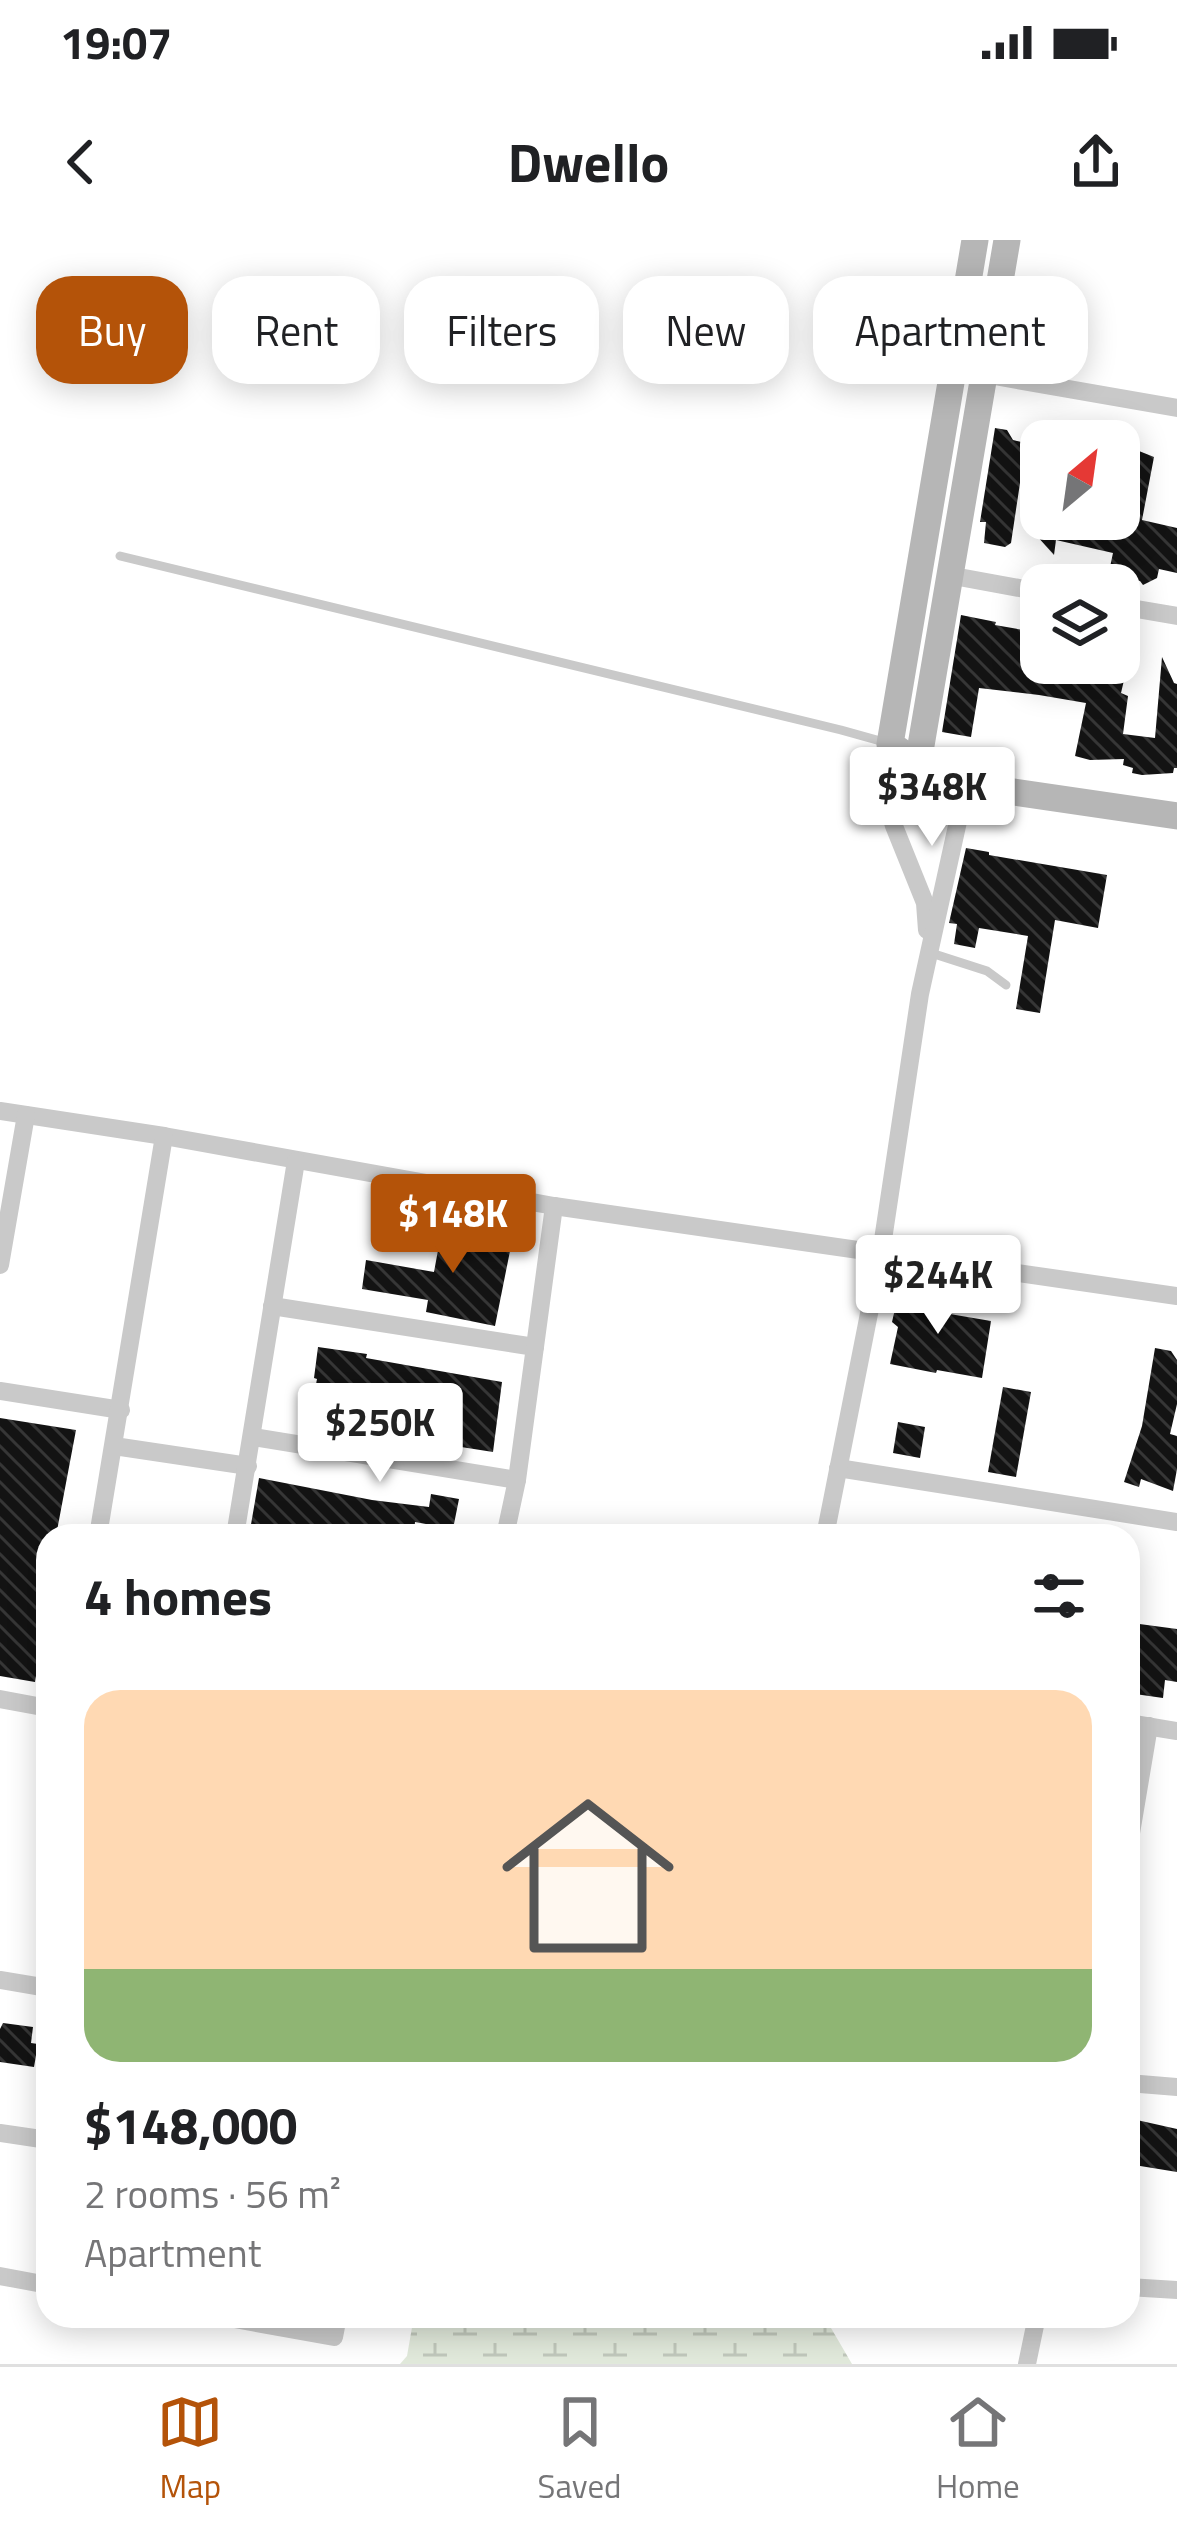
<!DOCTYPE html>
<meta charset="utf-8">
<style>
body{margin:0;font-family:"Titillium Web",sans-serif;background:#f2f2f2;color:#202124;height:100vh;display:flex;flex-direction:column;font-size:45px;white-space:nowrap}
*{box-sizing:border-box;margin:0}
p{font-size:39px;color:#757577}
.icon{flex:none;width:66px;height:66px;fill:none;stroke:currentColor;stroke-width:2;stroke-linecap:round;stroke-linejoin:round}
.map{position:relative;flex:1;overflow:hidden}
.panel{position:absolute;left:36px;top:1284px;width:1104px;height:804px;display:flex;flex-direction:column;background:#fff;border-radius:36px;box-shadow:0 6px 30px #0003}
.panel>*{flex:none}
.hud{position:absolute;left:36px;top:36px;width:1107px;height:108px;display:flex;gap:24px}
.needle{width:78px;rotate:29deg}
.controls{position:absolute;left:1020px;top:180px;display:grid;gap:24px}
.controls a{display:grid;place-items:center;width:120px;height:120px;border-radius:24px;background:#fff;box-shadow:0 6px 30px #0003;font-size:60px}
.price{position:absolute;translate:-50% -102px;padding:0 27px;border-radius:12px;background:#fff;color:#222;font-size:39px;line-height:78px;filter:drop-shadow(0 3px 6px #0008)}
.price::after{content:'';position:absolute;left:50%;top:72px;width:36px;height:27px;margin-left:-18px;background:inherit;clip-path:polygon(0 0,100% 0,50% 100%)}
.price.current{background:#b45309;color:#fff}
ul{padding:0;list-style:none}
li{display:grid;align-content:center;gap:24px;height:636px;padding:0 48px}
li+li{border-top:3px solid #e0e0e0}
li span{display:grid;place-items:center;height:372px;border-radius:36px;color:#555}
li>.icon{margin-inline-start:auto}
span .icon{width:216px;height:216px;fill:#fffc;stroke-width:1}
li b{font-size:51px}
h2{display:flex;justify-content:space-between;align-items:center;height:144px;padding:0 48px;font-size:51px}
.tag{padding:0 42px;border-radius:36px;background:#fff;box-shadow:0 6px 30px #0003;font-size:42px;line-height:108px}
.tag.current{background:#b45309;color:#fff}
.status{display:flex;justify-content:space-between;align-items:center;height:84px;padding:0 60px;background:#fff;direction:ltr}
.status svg{height:33px;fill:currentColor}
header{display:flex;justify-content:space-between;align-items:center;height:156px;padding:0 48px;background:#fff;font-size:54px;font-weight:700}
.tab-bar{display:flex;justify-content:space-around;align-items:center;height:168px;border-top:3px solid #e0e0e0;background:#fff;font-size:33px;color:#757577}
.tab-bar a{display:grid;justify-items:center;gap:6px}
.tab-bar .current{color:#b45309}
.map>svg:first-child{display:block}
.wetland{fill:url(#wetland-marsh)}
.building{fill:url(#building-back-hatch)}
.lines{fill:none;stroke-linecap:round;stroke-linejoin:round}
.lane{stroke:#c9c9c9;stroke-width:9}
.street{stroke:#c9c9c9;stroke-width:18}
.secondary{stroke:#b6b6b6;stroke-width:27}
</style>
<div class="status"><b>19:07</b><svg viewBox="0 0 49 12"><path d="M0 12V9h3v3zM5 12V6h3v6zM10 12V3h3v9zM15 12V0h3v12zM26 1h20v11H26zM47 4h2v5h-2z"/></svg></div>
<header><svg class="icon" aria-label="back" viewBox="0 0 24 24"><path d="M15 5l-7 7 7 7"/></svg>Dwello<svg class="icon" aria-label="share" viewBox="0 0 24 24"><path d="M12 15V3M7 8l5-5 5 5M5 13v7h14v-7"/></svg></header>
<div class="map">
<svg width="1177" height="2124" viewBox="0 0 1177 2124">
<defs>
<pattern id="wetland-marsh" width="20" height="14" patternUnits="userSpaceOnUse" patternTransform="scale(3)"><rect width="20" height="14" fill="#e1e9db"/><path d="M1 5h8M5 5V1M11 12h8M15 12V8" fill="none" stroke="#c1c8bc"/></pattern>
<pattern id="building-back-hatch" width="6" height="6" patternUnits="userSpaceOnUse" patternTransform="scale(3)"><rect width="6" height="6" fill="#131313"/><path d="M-1 5l2 2M0 0l6 6M5-1l2 2" fill="none" stroke="#363636"/></pattern>
</defs>
<rect width="100%" height="100%" fill="#fff"/>
<polygon class="wetland" points="414,2076 824,2076 852,2124 400,2124 407,2116"/>
<g class="building">
<polygon points="995,188 1007,190 1013,200 1026,203 1011,303 1005,307 984,303 986,282 980,282"/>
<polygon points="1119,203 1154,217 1142,280 1177,288 1177,333 1159,329 1157,338 1143,345 1140,341 1115,335 1115,328 1110,327 1113,313 1056,300 1054,315 1036,295 1040,279 1119,279"/>
<polygon points="961,375 996,382 995,385 1029,391 1031,398 1041,398 1041,423 1128,423 1121,453 1128,456 1123,494 1155,498 1162,417 1174,443 1177,444 1177,528 1174,528 1173,533 1142,535 1132,533 1133,528 1123,525 1124,519 1090,520 1075,516 1086,463 1039,455 979,448 971,497 942,492"/>
<polygon points="966,608 989,612 989,615 1107,635 1098,688 1055,680 1040,773 1016,769 1028,696 979,688 975,708 954,704 957,684 949,683"/>
<polygon points="443,983 513,996 495,1086 426,1072 428,1060 362,1049 366,1020 434,1032"/>
<polygon points="904,1047 941,1054 938,1072 991,1081 982,1138 937,1130 936,1133 890,1124 898,1087 892,1082 895,1069 900,1071"/>
<polygon points="318,1107 367,1114 366,1118 502,1142 493,1212 308,1183 317,1139 314,1138"/>
<polygon points="1155,1108 1171,1111 1177,1120 1177,1164 1170,1194 1177,1196 1177,1229 1173,1251 1141,1239 1139,1247 1124,1242 1142,1186"/>
<polygon points="1003,1147 1031,1152 1016,1237 988,1232"/>
<polygon points="0,1178 76,1190 56,1296 48,1296 48,1374 46,1374 35,1442 0,1436"/>
<polygon points="898,1182 925,1187 920,1218 893,1213"/>
<polygon points="259,1238 372,1260 429,1267 431,1254 459,1259 453,1289 415,1282 414,1294 404,1293 403,1296 249,1296"/>
<polygon points="1132,1383 1177,1389 1177,1442 1165,1440 1163,1458 1128,1453"/>
<polygon points="3,1783 33,1787 31,1803 38,1804 34,1827 0,1822 0,1789"/>
<polygon points="1128,1878 1177,1889 1177,1932 1128,1924"/>
</g>
<g class="lines">
<g class="lane">
<polyline points="120,316 841,490 884,502"/>
<polyline points="928,712 987,731 1006,745"/>
</g>
<g class="street">
<polyline points="983,134 1177,168"/>
<polyline points="948,335 1041,352"/>
<polyline points="1119,366 1177,376"/>
<polyline points="890,504 885,556 894,586 925,663 927,690"/>
<polyline points="0,871 164,896 554,966 1177,1056"/>
<polyline points="0,1025 26,875"/>
<polyline points="272,1066 535,1107"/>
<polyline points="0,1151 121,1170"/>
<polyline points="253,1197 517,1240"/>
<polyline points="114,1206 248,1226"/>
<polyline points="838,1228 1177,1282"/>
<polyline points="98,1296 164,896"/>
<polyline points="235,1296 296,921"/>
<polyline points="505,1296 517,1240 554,966"/>
<polyline points="825,1296 881,1013 920,754 966,545"/>
<polyline points="0,1459 48,1468"/>
<polyline points="1128,1483 1177,1491"/>
<polyline points="1128,1611 1149,1486"/>
<polyline points="0,1740 48,1748"/>
<polyline points="1128,1843 1177,1847"/>
<polyline points="0,1893 48,1900"/>
<polyline points="0,2036 48,2045"/>
<polyline points="1128,2047 1177,2050"/>
<polyline points="218,2076 334,2097 338,2076"/>
<polyline points="1027,2124 1037,2076"/>
</g>
<g class="secondary">
<polyline points="975,0 890,504 933,534 966,545 1177,576"/>
<polyline points="918,523 1007,0"/>
</g>
</g>
</svg>
<div class="controls">
<a><svg class="needle" viewBox="-14 -14 28 28"><path d="M0-13l5 13h-10z" fill="#e53935"/><path d="M0 13l5-13h-10z" fill="#757577"/></svg></a>
<a><svg class="icon" aria-label="layers" viewBox="0 0 24 24"><path d="M12 4l9 5-9 5-9-5zM3 14l9 5 9-5"/></svg></a>
</div>
<b class="price" style="left:932px;top:609px">$348K</b>
<b class="price current" style="left:453px;top:1036px">$148K</b>
<b class="price" style="left:938px;top:1097px">$244K</b>
<b class="price" style="left:380px;top:1245px">$250K</b>
<div class="hud">
<a class="tag current">Buy</a>
<a class="tag">Rent</a>
<a class="tag">Filters</a>
<a class="tag">New</a>
<a class="tag">Apartment</a>
</div>
<section class="panel">
<h2>4 homes<svg class="icon" aria-label="filters" viewBox="0 0 24 24"><path d="M4 7h16M4 17h16"/><circle cx="9" cy="7" r="2"/><circle cx="15" cy="17" r="2"/></svg></h2>
<ul>
<li><span style="background:linear-gradient(#ffd9b3 75%,#8fb573 0)"><svg class="icon" aria-label="home" viewBox="0 0 24 24"><path d="M3 11l9-7 9 7M6 9v11h12V9"/></svg></span><div><b>$148,000</b><p>2 rooms · 56 m²</p><p>Apartment</p></div></li>
</ul>
</section>
</div>
<nav class="tab-bar">
<a class="current"><svg class="icon" aria-label="map" viewBox="0 0 24 24"><path d="M3 6l6-2 6 2 6-2v14l-6 2-6-2-6 2zM9 4v14M15 6v14"/></svg>Map</a>
<a><svg class="icon" aria-label="saved" viewBox="0 0 24 24"><path d="M7 4h10v16l-5-4-5 4z"/></svg>Saved</a>
<a><svg class="icon" aria-label="home" viewBox="0 0 24 24"><path d="M3 11l9-7 9 7M6 9v11h12V9"/></svg>Home</a>
</nav>
